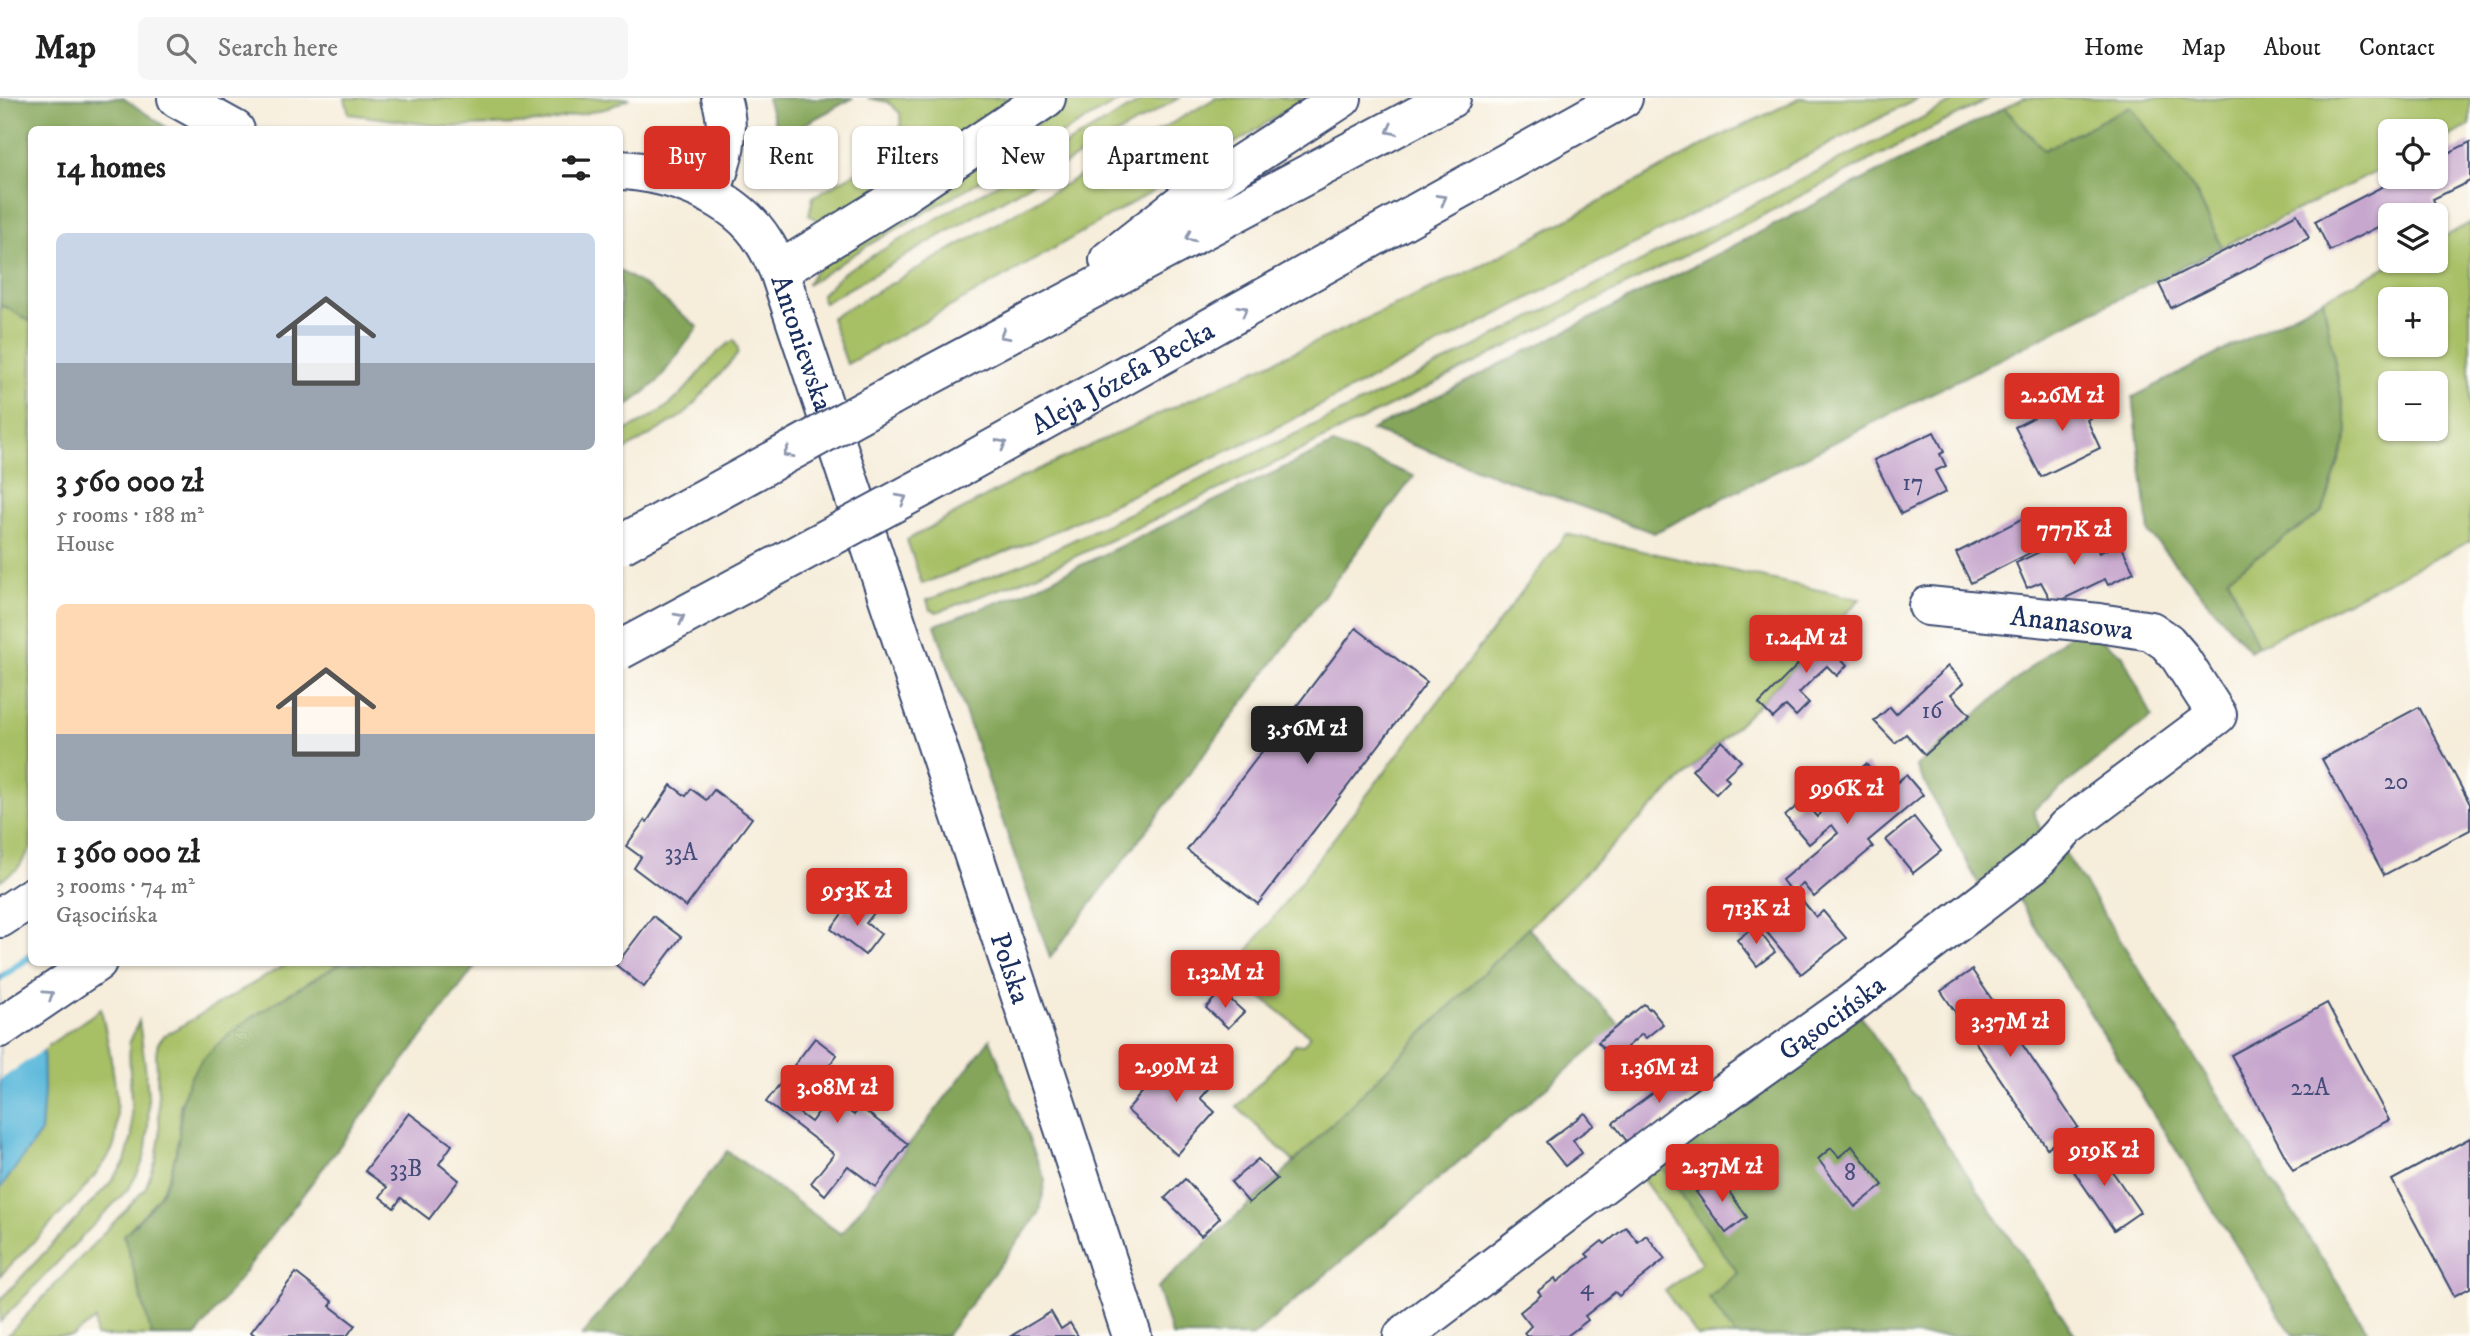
<!DOCTYPE html>
<meta charset="utf-8">
<style>
body{margin:0;font-family:"IM FELL DW Pica",serif;background:#f6f6f6;color:#222;height:100vh;display:flex;flex-direction:column;font-size:26px;white-space:nowrap}
*{box-sizing:border-box;margin:0}
p{font-size:23px;color:#767676}
.icon{flex:none;width:38px;height:38px;fill:none;stroke:currentColor;stroke-width:2;stroke-linecap:round;stroke-linejoin:round}
.map{position:relative;flex:1;overflow:hidden}
.side{position:absolute;left:28px;top:28px;width:595px;height:840px;display:flex;flex-direction:column;background:#fff;border-radius:10px;box-shadow:0 2px 5px #0004}
.side>*{flex:none}
.top-card{position:absolute;left:644px;top:28px;width:665px;height:63px;display:flex;gap:14px}
.buttons{position:absolute;left:2378px;top:21px;display:grid;gap:14px}
.buttons a{display:grid;place-items:center;width:70px;height:70px;border-radius:10px;background:#fff;box-shadow:0 2px 5px #0004;font-size:35px}
.price{position:absolute;translate:-50% -60px;padding:0 16px;border-radius:7px;background:#d93025;color:#fff;font-size:23px;line-height:46px;filter:drop-shadow(0 2px 4px #0008)}
.price::after{content:'';position:absolute;left:50%;top:42px;width:21px;height:16px;margin-left:-10px;background:inherit;clip-path:polygon(0 0,100% 0,50% 100%)}
.price.active{background:#222;color:#fff}
ul{padding:0;list-style:none}
li{display:grid;align-content:center;gap:14px;height:371px;padding:0 28px}
li span{display:grid;place-items:center;height:217px;border-radius:10px;color:#555}
li>.icon{margin-inline-start:auto}
span .icon{width:126px;height:126px;fill:#fffc;stroke-width:1}
li b{font-size:30px}
h2{display:flex;justify-content:space-between;align-items:center;height:84px;padding:0 28px;font-size:30px}
.tag{padding:0 24px;border-radius:10px;background:#fff;box-shadow:0 2px 5px #0004;font-size:24px;line-height:63px}
.tag.active{background:#d93025;color:#fff}
header{display:flex;align-items:center;gap:42px;box-sizing:border-box;height:98px;padding:0 35px;background:#fff;border-bottom:2px solid #e0e0e0}
header strong{font-size:33px}
nav{display:flex;gap:38px;margin-inline-start:auto;font-size:24px}
.search{width:490px;height:63px;background:#f6f6f6;display:flex;align-items:center;gap:18px;box-sizing:border-box;padding:0 24px;border-radius:10px;color:#767676;font-size:26px}
.map>svg:first-child{display:block}
.green{fill:#a7bf65;stroke:#617762;stroke-width:2;fill-rule:evenodd}
.forest{fill:#85a65a;stroke:#506a5c;stroke-width:2}
.water{fill:#5db9db;stroke:#3c749c;stroke-width:2}
.pier{fill:#f6edda}
.building{fill:#c7a7ce}
.lines{fill:none;stroke-linecap:round;stroke-linejoin:round}
.minor-casing{stroke:#3c4c71;stroke-width:42}
.major-casing{stroke:#3c4c71;stroke-width:42}
.minor{stroke:#fff;stroke-width:38}
.major{stroke:#fff;stroke-width:38}
.major-bridge-casing{stroke:#3c4c71;stroke-width:42;stroke-linecap:butt}
.major-bridge{stroke:#fff;stroke-width:38}
.oneway{stroke:#8d97ae}
.labels{text-anchor:middle;stroke-width:7;stroke-linejoin:round;paint-order:stroke}
.number-label{font-size:24px;fill:#464d7a}
.street-label{font-size:28px;fill:#1b2f5e;stroke:#fdfcf7}
</style>
<header>
<strong>Map</strong>
<div class="search"><svg class="icon" aria-label="search" viewBox="0 0 24 24"><circle cx="10" cy="10" r="6"/><path d="M15 15l6 6"/></svg>Search here</div>
<nav><a>Home</a><a>Map</a><a>About</a><a>Contact</a></nav>
</header>
<div class="map">
<svg width="2470" height="1238" viewBox="0 0 2470 1238">
<rect width="100%" height="100%" fill="#fdfcf7"/>
<filter id="ink" filterUnits="userSpaceOnUse"><feTurbulence type="fractalNoise" baseFrequency=".0143" numOctaves="2"/><feDisplacementMap in="SourceGraphic" scale="14" xChannelSelector="R" yChannelSelector="G"/><feConvolveMatrix kernelMatrix="1 2 1 2 8 2 1 2 1" color-interpolation-filters="sRGB"/></filter>
<filter id="wash" filterUnits="userSpaceOnUse"><feTurbulence type="fractalNoise" baseFrequency=".00686" numOctaves="4" result="noise"/><feDisplacementMap in="SourceGraphic" scale="28" xChannelSelector="R" yChannelSelector="G"/><feGaussianBlur stdDeviation="1.57" result="paint"/><feColorMatrix in="noise" values="0 0 0 0 0 0 0 0 0 0 0 0 0 0 0 0 0 1.4 0 .05"/><feComposite in="paint" operator="in"/></filter>
<g filter="url(#wash)">
<rect width="100%" height="100%" fill="#f6edda"/>
<g class="green">
<polygon points="345,0 630,0 608,10 543,25 448,29 349,16"/>
<polygon points="867,0 1015,0 913,69 822,125 809,117 813,99 874,64 901,36 900,15 888,4"/>
<polygon points="1073,0 1124,0 867,148 807,187 814,174 826,162 1040,24"/>
<polygon points="1147,0 1179,0 824,205 821,197 844,174"/>
<polygon points="1216,0 1304,0 1247,38 1029,165 847,266 831,220"/>
<polygon points="1801,0 1919,0 1266,335 1029,445 922,486 907,442 1018,381 1483,167 1715,41"/>
<polygon points="1961,0 1991,0 1426,290 1271,367 1029,480 937,514 930,512 927,502 1025,465 1421,276"/>
<polygon points="2024,0 2470,0 2470,28 2436,45 2436,33 2390,33 2390,67 2222,149 2197,96 2171,64 2044,52 2004,10"/>
<path d="M2470,125V443L2258,548L2228,479L2323,413L2348,335L2323,201L2397,163H2436V143ZM2390,201H2436V247H2390ZM2390,285H2436V331H2390Z"/>
<polygon points="0,208 6,209 32,224 31,750 18,770 0,783"/>
<path d="M734,242L738,251L737,257L685,316L620,355V336C639,325 660,316 676,301C697,282 710,256 734,242Z"/>
<polygon points="1566,436 1860,501 1759,606 1528,830 1294,1064 1237,1009 1296,946 1303,947 1310,938 1231,875"/>
<polygon points="288,865 341,865 252,919 218,947 180,1006 179,1038 171,1075 157,1102 124,1137 152,1238 95,1238 95,1222 72,1238 7,1238 145,1091 156,1062 160,1037 156,955 158,945 164,938"/>
<path d="M101,911C109,949 122,1006 115,1044C109,1073 24,1152 0,1178V1091L41,1034L43,951Z"/>
<path d="M139,923C145,967 154,1016 144,1060C141,1071 134,1081 129,1090L0,1224V1202L109,1086L125,1064L132,1038L129,946Z"/>
<polygon points="1660,1067 1738,1175 1709,1200 1735,1238 1697,1238 1665,1193 1702,1164 1642,1080"/>
</g>
<g class="forest">
<polygon points="0,0 123,0 169,31 32,32 31,224 6,209 0,208"/>
<polygon points="767,0 853,0 779,40"/>
<polygon points="2130,8 2197,96 2222,149 1654,435 1371,332 2004,10 2044,52"/>
<polygon points="620,173 650,191 698,229 658,283 620,314"/>
<polygon points="2323,201 2348,335 2323,413 2228,479 2258,548 2250,553 2149,435 2133,299"/>
<polygon points="1333,346 1414,378 1050,860 935,527 1023,495"/>
<polygon points="2073,533 2095,538 2122,556 2152,619 2033,712 2041,733 1979,787 1916,668"/>
<polygon points="2063,752 2086,788 2371,1238 2293,1238 2012,791"/>
<polygon points="1528,830 1620,927 1253,1238 1172,1238 1157,1190 1277,1081"/>
<path d="M341,865H478L196,1238H152L124,1137C158,1105 173,1084 179,1037C181,1015 181,995 193,975C219,932 298,891 341,865Z"/>
<polygon points="1858,914 2076,1238 1735,1238 1709,1200 1738,1175 1660,1067"/>
<polygon points="990,941 1045,1082 1040,1114 946,1238 582,1238 727,1053 841,1136"/>
</g>
<polygon class="water" points="21,775 31,792 32,864 42,865 44,993 41,1034 0,1091 0,879"/>
<g class="pier">
<polygon points="21,771 32,785 31,853 0,876 0,862 18,774"/>
<polygon points="31,862 32,864 46,864 47,949 0,982 0,884"/>
</g>
<g id="blocks">
<g class="building">
<polygon points="2470,44 2470,83 2433,101 2438,113 2429,117 2390,117 2390,123 2330,153 2315,123 2401,79 2436,79 2436,61"/>
<polygon points="2297,116 2309,140 2171,210 2159,186"/>
<polygon points="2097,288 2101,313 2087,322 2100,350 2041,379 2015,329"/>
<polygon points="1934,334 1944,354 1940,356 1946,368 1935,373 1946,394 1901,416 1874,362"/>
<polygon points="2029,417 2045,447 1971,485 1956,455"/>
<polygon points="2088,431 2099,455 2120,445 2134,474 2108,487 2105,481 2053,506 2041,484 2027,490 2016,465"/>
<polygon points="1356,530 1427,584 1258,806 1187,752"/>
<polygon points="1834,530 1850,545 1838,557 1847,567 1837,578 1827,568 1817,577 1799,595 1809,605 1796,618 1786,608 1773,620 1759,606"/>
<polygon points="1948,568 1964,585 1951,596 1970,617 1925,657 1906,636 1895,645 1874,623 1890,609 1896,616"/>
<polygon points="2419,609 2470,706 2470,732 2384,777 2322,661"/>
<polygon points="1722,643 1741,663 1725,678 1729,683 1716,696 1692,672"/>
<polygon points="1866,666 1888,692 1906,677 1923,697 1868,743 1873,749 1814,799 1803,786 1792,795 1782,782 1838,735 1832,727 1809,746 1785,718 1803,703 1817,719 1821,715 1816,709"/>
<polygon points="671,687 686,698 691,691 706,702 714,692 752,720 686,809 634,770 641,759 626,748 645,722 647,724"/>
<polygon points="1914,719 1941,753 1913,775 1886,742"/>
<polygon points="1802,802 1816,819 1823,813 1846,840 1801,876 1765,832"/>
<polygon points="860,804 874,815 866,825 881,836 865,857 831,831 846,810 852,814"/>
<polygon points="653,818 681,839 644,889 616,867"/>
<polygon points="1755,828 1775,854 1757,868 1737,842"/>
<polygon points="1972,872 2078,1029 2047,1050 1941,893"/>
<polygon points="1221,893 1244,914 1228,930 1206,910"/>
<polygon points="2327,905 2389,1022 2293,1073 2231,957"/>
<polygon points="1644,906 1649,911 1650,910 1663,926 1646,940 1642,936 1613,961 1598,944"/>
<polygon points="815,940 837,957 795,1012 811,1024 830,999 854,1017 860,1009 908,1046 876,1089 848,1068 825,1097 811,1085 834,1056 766,1004"/>
<polygon points="1196,956 1220,977 1200,1000 1215,1014 1177,1057 1127,1012 1164,969 1176,979"/>
<polygon points="1691,967 1706,987 1629,1046 1613,1025"/>
<polygon points="409,1015 452,1047 439,1066 459,1082 429,1121 401,1100 394,1110 380,1099 387,1089 365,1073"/>
<polygon points="1585,1015 1594,1027 1573,1042 1582,1055 1565,1068 1546,1044"/>
<polygon points="2470,1040 2470,1190 2454,1198 2392,1082"/>
<polygon points="1852,1048 1883,1087 1855,1109 1818,1061 1831,1050 1839,1059"/>
<polygon points="2095,1048 2140,1114 2114,1132 2069,1066"/>
<polygon points="1258,1061 1277,1081 1249,1105 1231,1084"/>
<polygon points="1718,1078 1747,1119 1726,1135 1696,1094"/>
<polygon points="1185,1081 1220,1120 1201,1138 1165,1100"/>
<polygon points="1626,1129 1638,1144 1646,1137 1665,1161 1619,1198 1615,1194 1585,1218 1588,1222 1567,1238 1526,1238 1524,1235 1531,1228 1520,1214 1541,1197 1538,1193 1555,1180 1557,1184 1589,1159 1586,1156 1602,1143 1605,1146"/>
<polygon points="296,1175 333,1204 330,1208 355,1227 347,1238 256,1238 251,1234"/>
<polygon points="1051,1214 1061,1231 1070,1225 1078,1238 1011,1238"/>
</g>
</g>
</g>
<g filter="url(#ink)">
<use href="#blocks" fill-opacity="0" stroke="#3c4c71" stroke-width="2"/>
<g class="lines">
<g class="minor-casing">
<g id="minor">
<polyline points="177,0 235,32"/>
<path id="s1" d="M620,72C671,74 736,98 764,144C770,153 774,163 779,173L1019,893L1132,1238"/>
<path d="M710,96C723,64 732,34 721,0"/>
<polyline points="779,173 897,100 1046,0"/>
<path id="s2" d="M1403,1238L1690,1020L1848,908L2033,766L2067,729L2217,617L2179,558L2167,544L2151,533L2099,525L1928,508"/>
</g>
</g>
<g class="major-casing">
<g id="major">
<polyline points="1109,162 1187,101 1342,0"/>
<polyline points="891,298 1451,0"/>
<path id="s3" d="M942,379L1623,0"/>
<polyline points="0,820 32,799"/>
<polyline points="0,930 97,864"/>
</g>
</g>
<use href="#minor" class="minor"/>
<use href="#major" class="major"/>
<g class="major-bridge-casing">
<g id="major-bridge">
<polyline points="620,447 891,298"/>
<polyline points="620,552 942,379"/>
</g>
</g>
<use href="#major-bridge" class="major-bridge"/>
</g>
<defs><path id="oneway-chevron" d="M-2-3.5L2.5 0L-2 3.5" fill="none" stroke-width="1.6" stroke-linecap="round" stroke-linejoin="round" transform="scale(1.75)"/></defs>
<g class="oneway">
<use href="#oneway-chevron" transform="translate(1391 32) rotate(152)"/>
<use href="#oneway-chevron" transform="translate(1442 101) rotate(-29)"/>
<use href="#oneway-chevron" transform="translate(1190 139) rotate(152)"/>
<use href="#oneway-chevron" transform="translate(1243 212) rotate(-29)"/>
<use href="#oneway-chevron" transform="translate(1004 237) rotate(151)"/>
<use href="#oneway-chevron" transform="translate(1002 346) rotate(-29)"/>
<use href="#oneway-chevron" transform="translate(788 355) rotate(151)"/>
<use href="#oneway-chevron" transform="translate(902 401) rotate(-28)"/>
<use href="#oneway-chevron" transform="translate(680 520) rotate(-28)"/>
<use href="#oneway-chevron" transform="translate(49 897) rotate(-34)"/>
</g>
</g>
<g class="labels">
<g class="number-label">
<text x="1913" y="392">17</text>
<text x="1932" y="620">16</text>
<text x="2396" y="691">20</text>
<text x="681" y="762">33A</text>
<text x="2310" y="997">22A</text>
<text x="406" y="1078">33B</text>
<text x="1850" y="1082">8</text>
<text x="1587" y="1196">4</text>
</g>
<g class="street-label">
<text dy="10" stroke="none"><textPath href="#s1" startOffset="275">Antoniewska</textPath></text>
<text dy="10" stroke="none"><textPath href="#s3" startOffset="206">Aleja Józefa Becka</textPath></text>
<text transform="translate(2072 524) rotate(7)" y="10">Ananasowa</text>
<text dy="10" stroke="none"><textPath href="#s1" startOffset="934">Polska</textPath></text>
<text dy="10" stroke="none"><textPath href="#s2" startOffset="534">Gąsocińska</textPath></text>
</g>
</g>
</svg>
<div class="buttons">
<a><svg class="icon" aria-label="locate" viewBox="0 0 24 24"><circle cx="12" cy="12" r="6"/><path d="M12 2v4M12 18v4M2 12h4M18 12h4"/></svg></a>
<a><svg class="icon" aria-label="layers" viewBox="0 0 24 24"><path d="M12 4l9 5-9 5-9-5zM3 14l9 5 9-5"/></svg></a>
<a>+</a>
<a>−</a>
</div>
<b class="price" style="left:2062px;top:335px">2.26M zł</b>
<b class="price" style="left:2074px;top:469px">777K zł</b>
<b class="price" style="left:1806px;top:577px">1.24M zł</b>
<b class="price active" style="left:1307px;top:668px">3.56M zł</b>
<b class="price" style="left:1847px;top:728px">996K zł</b>
<b class="price" style="left:857px;top:830px">953K zł</b>
<b class="price" style="left:1756px;top:848px">713K zł</b>
<b class="price" style="left:1225px;top:912px">1.32M zł</b>
<b class="price" style="left:2010px;top:961px">3.37M zł</b>
<b class="price" style="left:1176px;top:1006px">2.99M zł</b>
<b class="price" style="left:1659px;top:1007px">1.36M zł</b>
<b class="price" style="left:837px;top:1027px">3.08M zł</b>
<b class="price" style="left:2104px;top:1090px">919K zł</b>
<b class="price" style="left:1722px;top:1106px">2.37M zł</b>
<div class="top-card">
<a class="tag active">Buy</a>
<a class="tag">Rent</a>
<a class="tag">Filters</a>
<a class="tag">New</a>
<a class="tag">Apartment</a>
</div>
<section class="side">
<h2>14 homes<svg class="icon" aria-label="filters" viewBox="0 0 24 24"><path d="M4 7h16M4 17h16"/><circle cx="9" cy="7" r="2"/><circle cx="15" cy="17" r="2"/></svg></h2>
<ul>
<li><span style="background:linear-gradient(#c9d6e8 60%,#9aa5b1 0)"><svg class="icon" aria-label="home" viewBox="0 0 24 24"><path d="M3 11l9-7 9 7M6 9v11h12V9"/></svg></span><div><b>3 560 000 zł</b><p>5 rooms · 188 m²</p><p>House</p></div></li>
<li><span style="background:linear-gradient(#ffd9b3 60%,#9aa5b1 0)"><svg class="icon" aria-label="home" viewBox="0 0 24 24"><path d="M3 11l9-7 9 7M6 9v11h12V9"/></svg></span><div><b>1 360 000 zł</b><p>3 rooms · 74 m²</p><p>Gąsocińska</p></div></li>
</ul>
</section>
</div>
